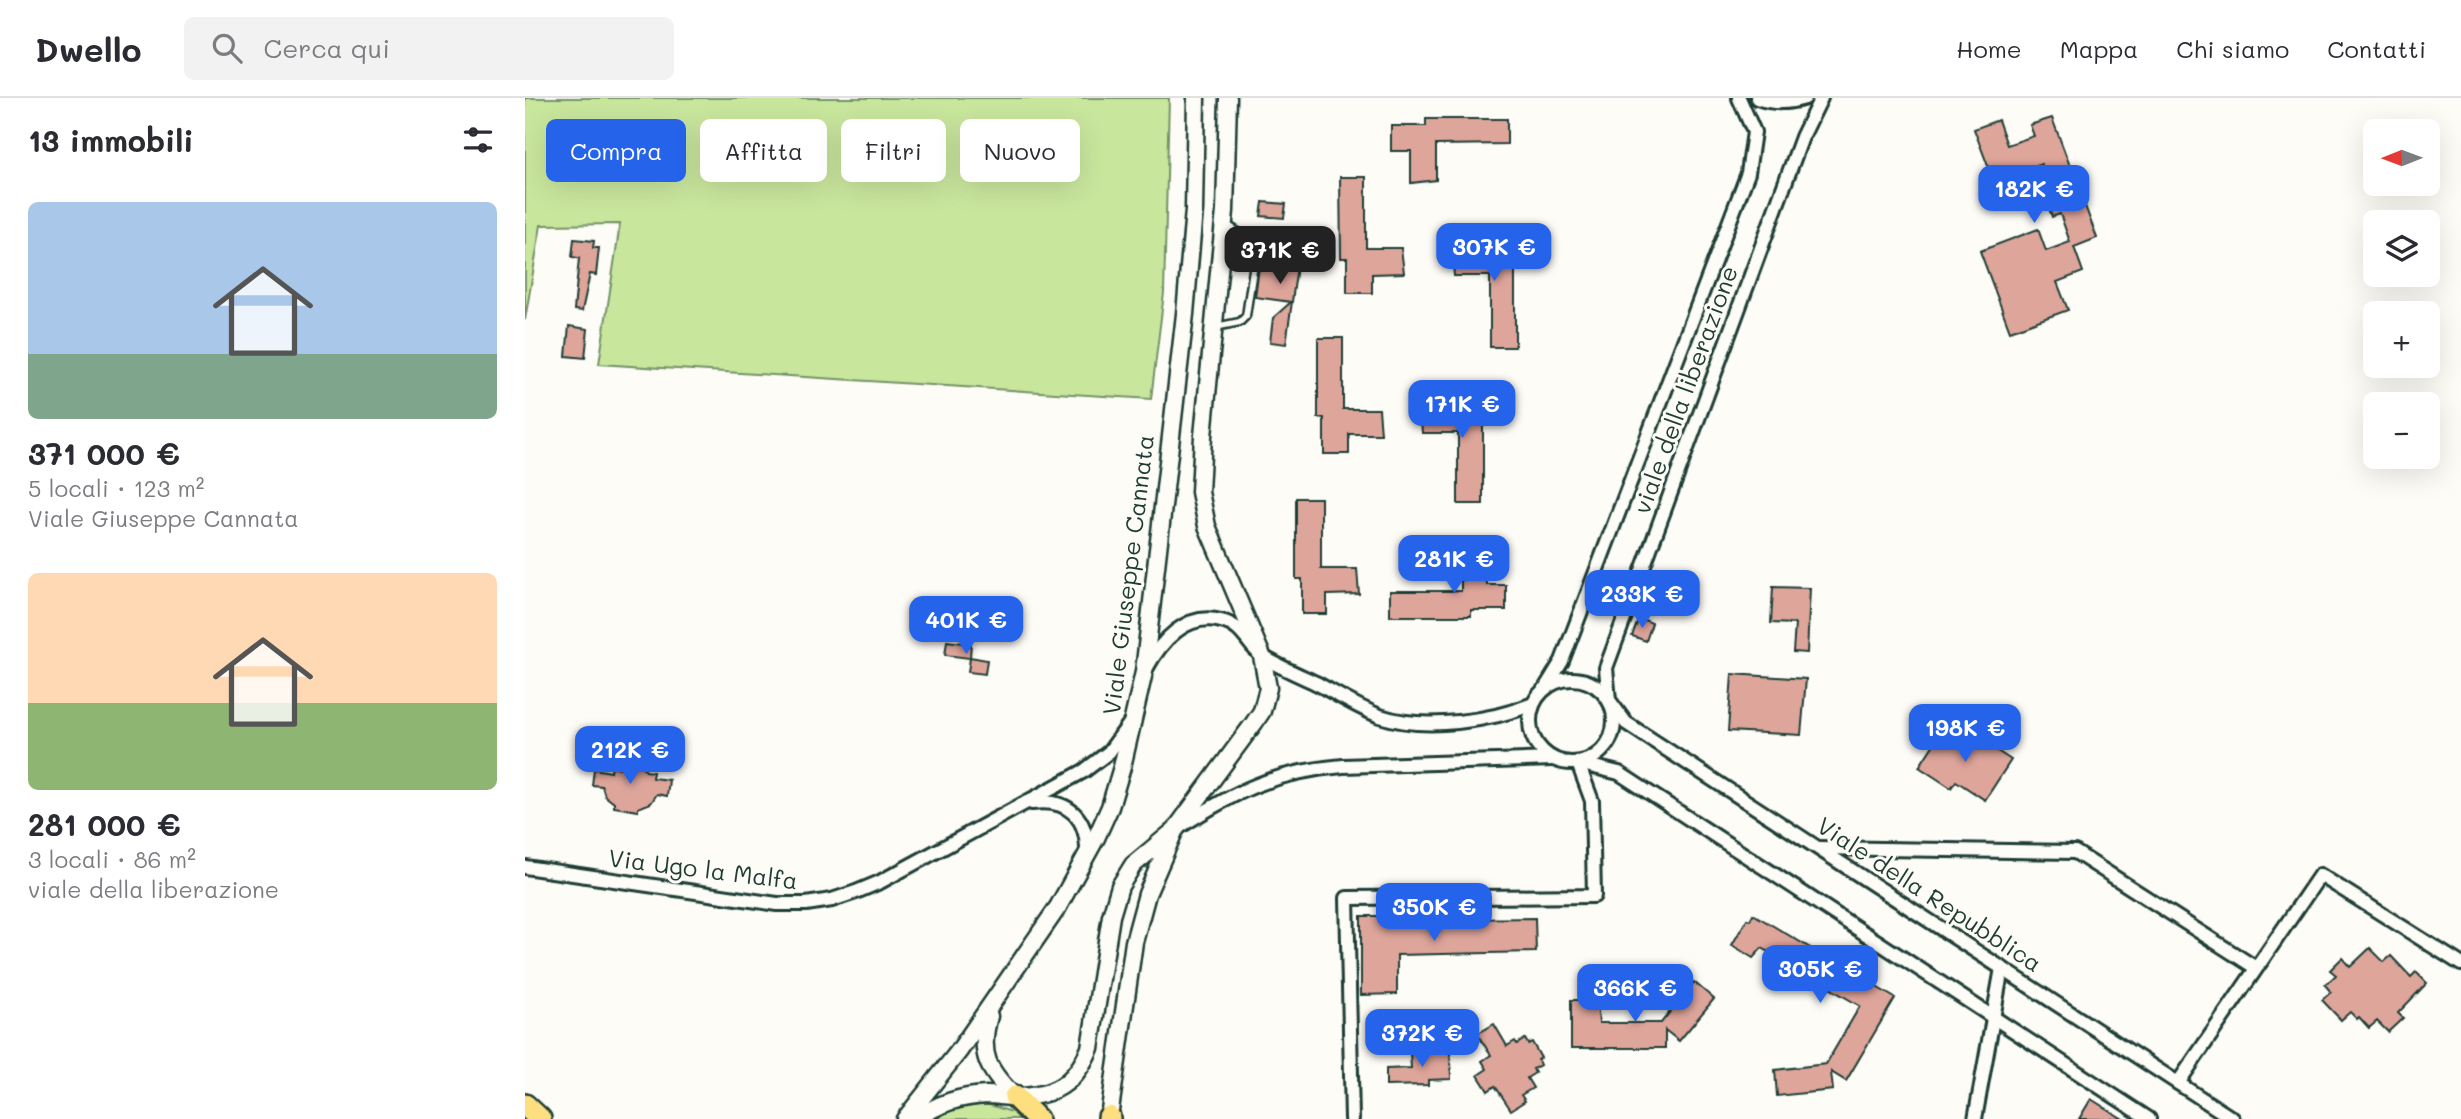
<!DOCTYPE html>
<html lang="it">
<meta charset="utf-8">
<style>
body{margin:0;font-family:Mali,sans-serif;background:#f2f2f3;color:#2b2b33;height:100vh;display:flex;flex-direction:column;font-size:26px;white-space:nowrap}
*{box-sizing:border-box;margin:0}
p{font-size:23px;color:#7c7c81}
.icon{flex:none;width:38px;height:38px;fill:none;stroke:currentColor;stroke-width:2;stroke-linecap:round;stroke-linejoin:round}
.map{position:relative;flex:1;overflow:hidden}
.panel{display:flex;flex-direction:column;background:#fff;width:525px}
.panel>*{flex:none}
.banner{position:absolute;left:21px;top:21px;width:665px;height:63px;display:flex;gap:14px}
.needle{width:46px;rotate:269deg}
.tools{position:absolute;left:1838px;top:21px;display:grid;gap:14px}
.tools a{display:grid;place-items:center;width:77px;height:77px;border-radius:10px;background:#fff;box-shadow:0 7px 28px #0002;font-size:35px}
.price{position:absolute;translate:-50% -60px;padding:0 16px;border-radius:14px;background:#2563eb;color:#fff;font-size:23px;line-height:46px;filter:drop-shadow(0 2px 4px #0008)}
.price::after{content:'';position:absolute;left:50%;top:42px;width:21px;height:16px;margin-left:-10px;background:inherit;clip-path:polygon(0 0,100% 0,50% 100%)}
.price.current{background:#222;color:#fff}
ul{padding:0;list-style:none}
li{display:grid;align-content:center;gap:14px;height:371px;padding:0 28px}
li span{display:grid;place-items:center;height:217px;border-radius:10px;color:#555}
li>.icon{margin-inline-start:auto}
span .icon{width:126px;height:126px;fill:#fffc;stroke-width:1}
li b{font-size:30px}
h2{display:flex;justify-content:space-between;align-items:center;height:84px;padding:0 28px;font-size:30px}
.chip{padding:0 24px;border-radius:10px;background:#fff;box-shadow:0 7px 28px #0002;font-size:24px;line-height:63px}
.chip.current{background:#2563eb;color:#fff}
header{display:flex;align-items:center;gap:42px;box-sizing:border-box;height:98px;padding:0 35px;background:#fff;border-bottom:2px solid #e1e1e2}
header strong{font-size:33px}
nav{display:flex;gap:38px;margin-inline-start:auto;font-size:24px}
.search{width:490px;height:63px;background:#f2f2f3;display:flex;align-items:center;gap:18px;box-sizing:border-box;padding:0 24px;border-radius:10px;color:#7c7c81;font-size:26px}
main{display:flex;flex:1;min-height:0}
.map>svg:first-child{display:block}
.green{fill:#c9e69d;stroke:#749268;stroke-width:2}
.building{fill:#dea59b;stroke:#1f3d34;stroke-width:2}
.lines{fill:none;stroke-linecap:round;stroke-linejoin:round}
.service-casing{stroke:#1f3d34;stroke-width:11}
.minor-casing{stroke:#1f3d34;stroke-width:18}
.tertiary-casing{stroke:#1f3d34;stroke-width:21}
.trunk-casing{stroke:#1f3d34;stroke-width:26}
.service{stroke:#fdfcf7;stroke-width:6}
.minor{stroke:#fdfcf7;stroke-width:12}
.tertiary{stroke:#fdfcf7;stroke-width:16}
.trunk{stroke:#fedf80;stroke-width:21}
.labels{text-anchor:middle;stroke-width:6;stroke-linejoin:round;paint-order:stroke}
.street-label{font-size:24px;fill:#1f3d34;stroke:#fdfcf7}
</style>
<header>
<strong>Dwello</strong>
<div class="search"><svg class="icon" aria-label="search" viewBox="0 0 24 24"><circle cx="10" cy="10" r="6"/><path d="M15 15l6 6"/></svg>Cerca qui</div>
<nav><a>Home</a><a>Mappa</a><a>Chi siamo</a><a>Contatti</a></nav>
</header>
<main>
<section class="panel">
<h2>13 immobili<svg class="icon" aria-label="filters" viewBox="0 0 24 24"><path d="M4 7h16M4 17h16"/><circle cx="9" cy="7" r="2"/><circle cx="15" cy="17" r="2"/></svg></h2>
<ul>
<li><span style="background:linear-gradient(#a9c7e8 70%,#7fa58c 0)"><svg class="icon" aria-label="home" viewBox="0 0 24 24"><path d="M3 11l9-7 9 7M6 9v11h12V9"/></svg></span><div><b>371 000 €</b><p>5 locali · 123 m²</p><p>Viale Giuseppe Cannata</p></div></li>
<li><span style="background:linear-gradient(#ffd9b3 60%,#8fb573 0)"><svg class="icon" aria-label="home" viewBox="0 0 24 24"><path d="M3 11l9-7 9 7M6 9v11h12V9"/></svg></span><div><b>281 000 €</b><p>3 locali · 86 m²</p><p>viale della liberazione</p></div></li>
</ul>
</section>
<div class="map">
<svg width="1936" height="1021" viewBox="0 0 1936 1021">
<rect width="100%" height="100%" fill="#fdfcf7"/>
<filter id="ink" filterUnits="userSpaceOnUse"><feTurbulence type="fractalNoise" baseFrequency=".0143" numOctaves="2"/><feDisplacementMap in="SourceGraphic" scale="14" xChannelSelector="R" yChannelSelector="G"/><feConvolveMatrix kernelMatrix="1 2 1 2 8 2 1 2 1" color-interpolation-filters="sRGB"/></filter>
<g filter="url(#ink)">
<g class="green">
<polygon points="0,0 644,0 639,195 626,301 74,266 95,126 16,127 0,222"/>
<polygon points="462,1006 499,1018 502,1021 412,1021 426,1011"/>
</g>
<g class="building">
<polygon points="1527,20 1572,140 1549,149 1558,174 1532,184 1543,212 1485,233 1455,153 1513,131 1521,153 1545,144 1535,116 1527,119 1521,101 1528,98 1516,66 1493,75 1502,99 1478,108 1449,31 1473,22 1482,47 1509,38 1505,27"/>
<polygon points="901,21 982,21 982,46 911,47 911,82 886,85 886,53 866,53 866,28 901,28"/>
<polygon points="815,79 841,79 841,150 876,150 879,175 847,176 847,195 822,195 822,160 816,160"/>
<polygon points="738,104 761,106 759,120 736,118"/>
<polygon points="766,131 777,133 761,246 745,244 748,220 766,204 730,199 735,162 761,166"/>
<polygon points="958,133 984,133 984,168 990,168 990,249 965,249 965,178 929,178 927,153 959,152"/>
<polygon points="49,141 69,143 68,150 74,150 71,177 65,176 57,213 49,212 54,160 47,159"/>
<polygon points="44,228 63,231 60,260 41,258"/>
<polygon points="793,240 818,240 818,311 854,311 856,336 824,336 824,356 799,356 799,320 793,320"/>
<polygon points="927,290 952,290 952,325 958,325 958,406 933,406 933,335 897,335 895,310 927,310"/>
<polygon points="771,400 796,400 796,471 832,471 834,496 802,497 802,516 777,516 777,481 771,481"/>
<polygon points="949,455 961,455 962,487 981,487 981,512 946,512 946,518 865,518 865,493 936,493 936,457 949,457"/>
<polygon points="1248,489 1285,490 1282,555 1268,554 1270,526 1246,525"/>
<polygon points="1114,520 1127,525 1121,543 1107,538"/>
<polygon points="422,543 446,546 445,559 462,562 460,576 443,574 445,560 420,557"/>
<polygon points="1207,576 1281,581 1276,637 1203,633"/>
<polygon points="1420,629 1449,648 1454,641 1486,662 1460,702 1431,683 1426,690 1394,669"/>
<polygon points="92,630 144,637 142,651 90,644"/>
<polygon points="110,661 121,673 128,674 127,680 144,682 142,698 132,696 126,705 113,710 113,713 89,709 89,705 80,698 77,688 67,687 69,671 86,674 87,668 95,670"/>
<polygon points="1228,816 1370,900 1321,983 1306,974 1308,992 1252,998 1250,972 1301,966 1335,908 1237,850 1228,860 1207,847 1222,821 1225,822"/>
<polygon points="836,818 871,818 871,822 1010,820 1011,854 872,857 872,896 836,897"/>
<polygon points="1845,850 1859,864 1866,858 1886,879 1891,874 1902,885 1873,915 1878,920 1863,934 1852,923 1844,930 1834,919 1832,921 1825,914 1816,922 1797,902 1806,894 1800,887 1811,877 1805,872 1817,860 1825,869"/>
<polygon points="1169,884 1189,901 1154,943 1140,932 1140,950 1046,950 1046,902 1072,902 1074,925 1136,925"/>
<polygon points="969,926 982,948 990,943 992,946 1000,941 1003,946 1007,944 1016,960 1013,962 1015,967 1008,971 1010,975 1002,980 1008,990 996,997 1000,1003 986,1012 970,988 963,993 953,977 962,971 957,963 966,957 952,936"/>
<polygon points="902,951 925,951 926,981 903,982 903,987 861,988 861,971 886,970 885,954 902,953"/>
<polygon points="1566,1001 1598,1021 1554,1021"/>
</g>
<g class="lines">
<g class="service-casing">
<polyline id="service" points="690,229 715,224 721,218 730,158 726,142 702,127"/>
</g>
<g class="minor-casing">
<g id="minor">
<path d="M1232,0C1249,6 1263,5 1280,0"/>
<polyline points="1296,0 1277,39 1081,570 1084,602 1101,625 1708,1021"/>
<path d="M621,571C636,543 661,514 696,523C721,529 722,549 740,560C757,570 776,578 793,586C813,597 834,610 855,618C899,633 967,623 1008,606"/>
<circle cx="1047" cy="623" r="42"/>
<polyline points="1021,589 1037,563 1223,75 1229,34 1214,0"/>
<polyline points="1053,665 1094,675 1624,1021"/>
<path d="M507,705C544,700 563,720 562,756"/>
<path d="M656,728C713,692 749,674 818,668L1028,661"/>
<polyline points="1294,750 1550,754 1731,870"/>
<polyline points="0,769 252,806 281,806 307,802 331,794 355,784 559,673 584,654 605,625"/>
<polyline points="1653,985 1795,777 1936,866"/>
<polyline points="827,1021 822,800 1069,798 1067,703 1053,665"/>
<polyline points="1450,1021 1477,870"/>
</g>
</g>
<g class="tertiary-casing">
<g id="tertiary">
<path d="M464,918C453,956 463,973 490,999"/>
<polyline points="584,1019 609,844 622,796 648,736"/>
<polyline points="380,1021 434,953 533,809 571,740 585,709 597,669 619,574 660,216 669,112 671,0"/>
<path d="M392,1021C413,1005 436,998 462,997C471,997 480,999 489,999C529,999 550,986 565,950L586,818L595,788L608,767L650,732L729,625L737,613L743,590L737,558L682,428L675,394L678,338L700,113L703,0"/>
</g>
</g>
<g class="trunk-casing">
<g id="trunk">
<polyline points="490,999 512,1021"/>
<polyline points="0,1007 15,1021"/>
<polyline points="584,1021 584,1019"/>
</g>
</g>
<use href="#service" class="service"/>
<use href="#minor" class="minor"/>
<use href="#tertiary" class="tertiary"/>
<use href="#trunk" class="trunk"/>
</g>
</g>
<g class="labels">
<g class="street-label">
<text transform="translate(1161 292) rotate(-70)" y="8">viale della liberazione</text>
<text transform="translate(604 477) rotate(-83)" y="8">Viale Giuseppe Cannata</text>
<text transform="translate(178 772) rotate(7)" y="8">Via Ugo la Malfa</text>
<text transform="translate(1404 797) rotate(33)" y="8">Viale della Repubblica</text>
</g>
</g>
</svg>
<div class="tools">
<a><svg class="needle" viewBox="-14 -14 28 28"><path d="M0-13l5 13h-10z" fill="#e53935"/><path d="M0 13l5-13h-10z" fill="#7c7c81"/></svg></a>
<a><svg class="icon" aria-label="layers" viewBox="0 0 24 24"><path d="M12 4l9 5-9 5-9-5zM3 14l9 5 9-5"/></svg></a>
<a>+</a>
<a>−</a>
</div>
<b class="price" style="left:1509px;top:127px">182K €</b>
<b class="price" style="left:969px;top:185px">307K €</b>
<b class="price current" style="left:755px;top:188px">371K €</b>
<b class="price" style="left:937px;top:342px">171K €</b>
<b class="price" style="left:929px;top:497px">281K €</b>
<b class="price" style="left:1117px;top:532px">233K €</b>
<b class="price" style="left:441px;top:558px">401K €</b>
<b class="price" style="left:1440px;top:666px">198K €</b>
<b class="price" style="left:105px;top:688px">212K €</b>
<b class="price" style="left:909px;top:845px">350K €</b>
<b class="price" style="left:1295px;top:907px">305K €</b>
<b class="price" style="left:1110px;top:926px">366K €</b>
<b class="price" style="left:897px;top:971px">372K €</b>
<div class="banner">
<a class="chip current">Compra</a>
<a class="chip">Affitta</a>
<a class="chip">Filtri</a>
<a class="chip">Nuovo</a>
</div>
</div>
</main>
